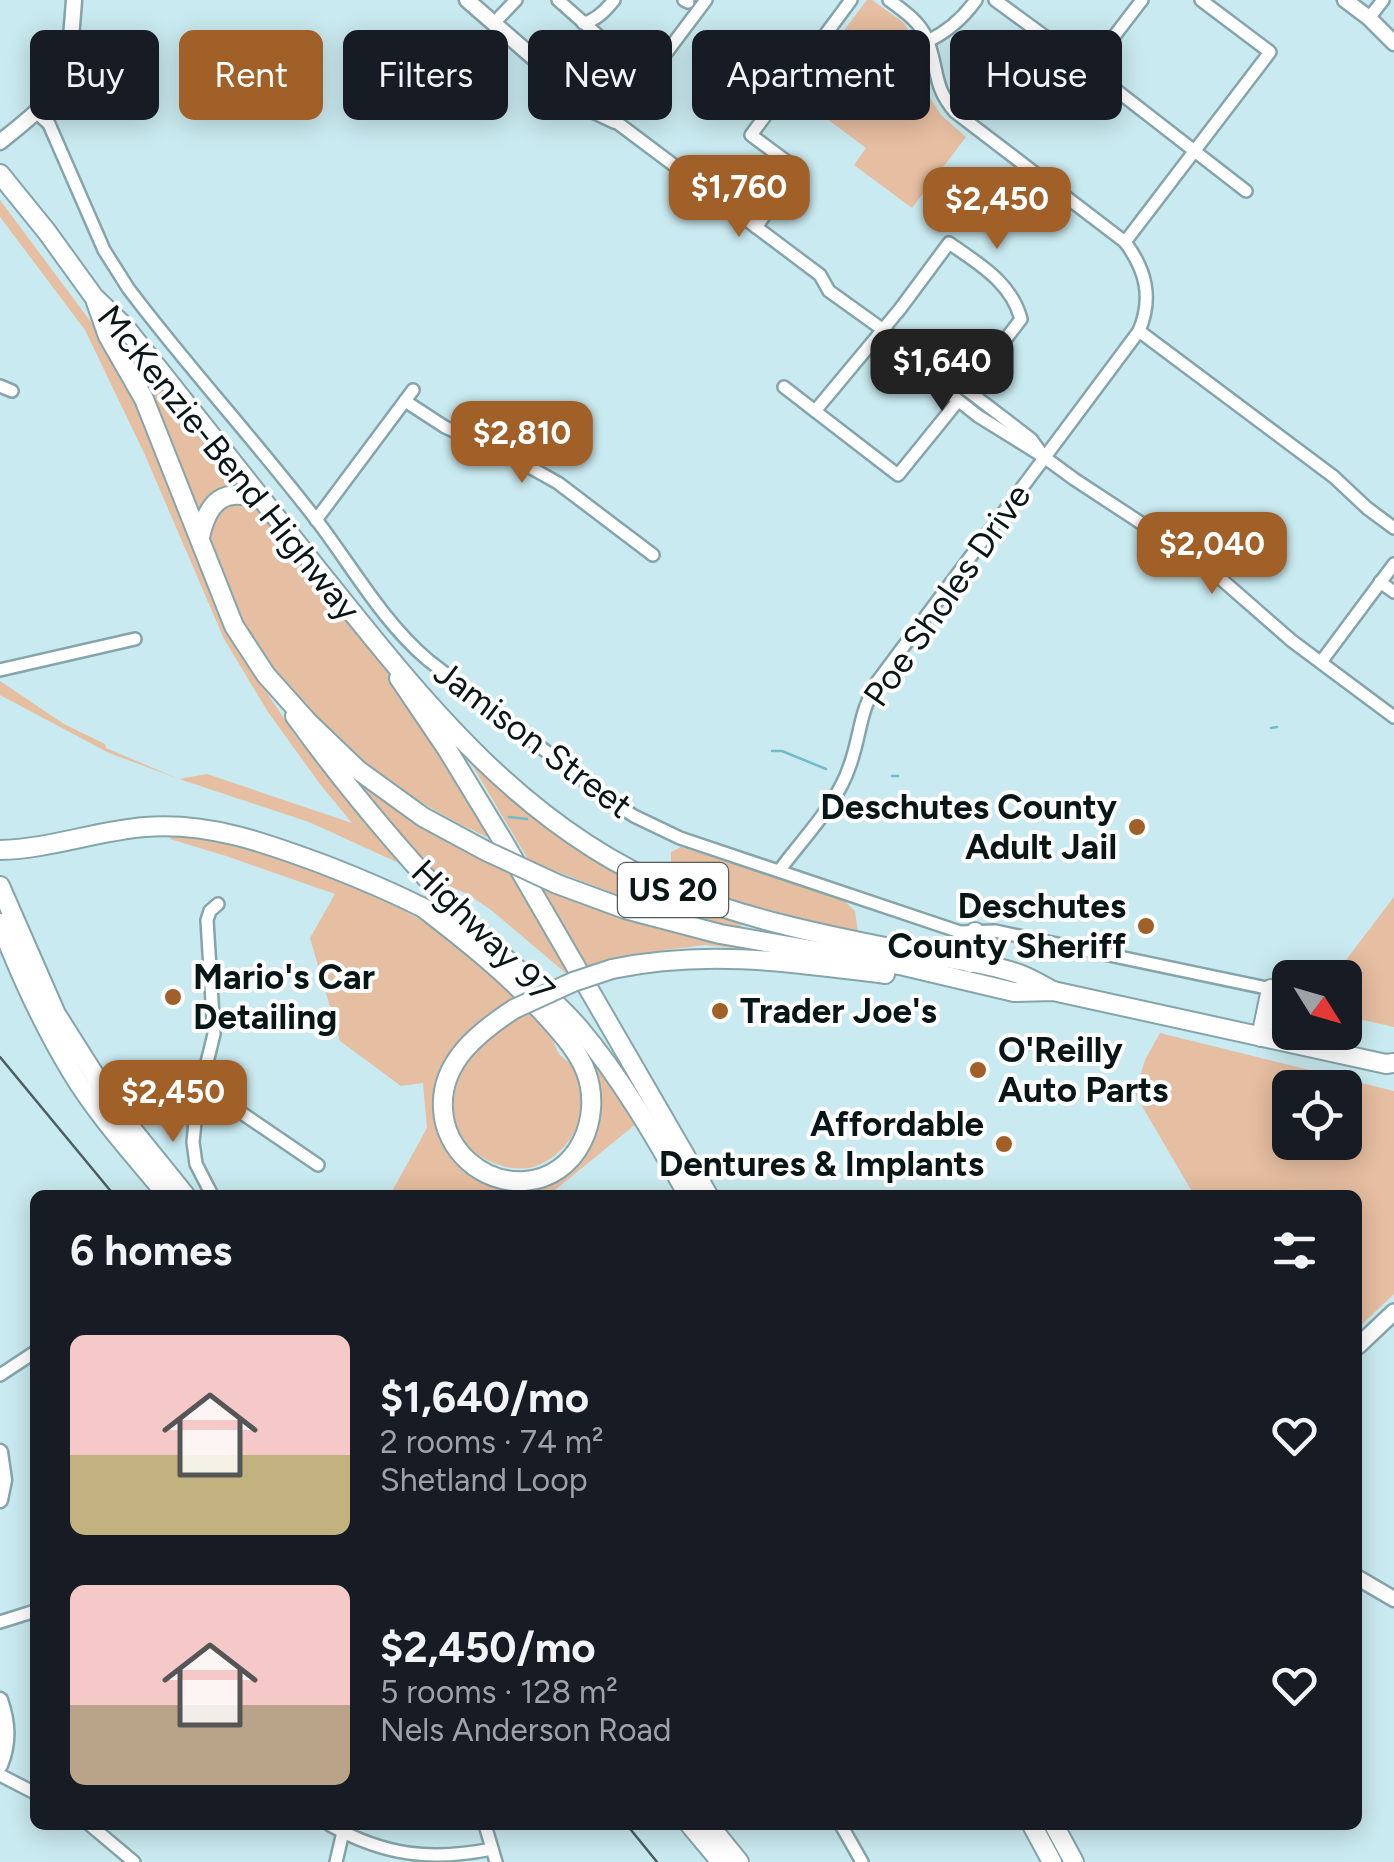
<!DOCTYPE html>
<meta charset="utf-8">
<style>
body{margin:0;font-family:Figtree,sans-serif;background:#242831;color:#f1f3f6;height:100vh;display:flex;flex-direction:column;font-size:38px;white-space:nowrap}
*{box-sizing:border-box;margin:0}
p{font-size:32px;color:#9ea1a6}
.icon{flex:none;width:55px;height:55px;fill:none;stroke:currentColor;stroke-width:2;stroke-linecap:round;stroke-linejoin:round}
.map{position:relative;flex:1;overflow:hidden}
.sheet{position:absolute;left:30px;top:1190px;width:1332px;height:640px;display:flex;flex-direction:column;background:#171b24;border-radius:15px;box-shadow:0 5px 25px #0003}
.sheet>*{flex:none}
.top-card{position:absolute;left:30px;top:30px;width:1335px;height:90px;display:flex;gap:20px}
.needle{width:65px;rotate:127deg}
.fabs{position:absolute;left:1272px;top:960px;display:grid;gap:20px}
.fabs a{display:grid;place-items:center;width:90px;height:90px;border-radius:15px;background:#171b24;box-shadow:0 5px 25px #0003;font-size:50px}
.price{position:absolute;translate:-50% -85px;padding:0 22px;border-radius:20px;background:#a06028;color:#fff;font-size:32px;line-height:65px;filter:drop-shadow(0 2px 5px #0008)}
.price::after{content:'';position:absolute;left:50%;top:60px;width:30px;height:22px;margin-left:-15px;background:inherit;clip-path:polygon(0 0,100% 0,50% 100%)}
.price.active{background:#222;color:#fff}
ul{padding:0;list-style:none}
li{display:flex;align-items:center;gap:30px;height:250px;padding:0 40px}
li span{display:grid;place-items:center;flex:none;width:280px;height:200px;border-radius:15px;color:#555}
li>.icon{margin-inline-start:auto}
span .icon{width:120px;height:120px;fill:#fffc;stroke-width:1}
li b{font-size:42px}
h2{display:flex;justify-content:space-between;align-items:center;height:120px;padding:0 40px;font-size:42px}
.chip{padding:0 35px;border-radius:15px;background:#171b24;box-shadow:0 5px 25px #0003;font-size:35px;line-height:90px}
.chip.active{background:#a06028;color:#fff}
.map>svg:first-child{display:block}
.green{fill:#e6bea1;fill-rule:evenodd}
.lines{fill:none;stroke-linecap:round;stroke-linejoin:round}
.stream{stroke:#70bcc7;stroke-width:2.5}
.minor-casing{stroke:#85a5aa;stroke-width:16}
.tertiary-casing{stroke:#85a5aa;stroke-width:19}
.secondary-casing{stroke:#85a5aa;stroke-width:20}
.primary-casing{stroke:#85a5aa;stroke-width:22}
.trunk-casing{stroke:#85a5aa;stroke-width:22}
.minor{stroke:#fff;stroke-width:11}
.tertiary{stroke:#fff;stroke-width:14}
.secondary{stroke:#fff;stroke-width:15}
.primary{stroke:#fff;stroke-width:18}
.trunk{stroke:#fff;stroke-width:18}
.rail{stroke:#4b5f62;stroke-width:2.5}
.trunk-bridge-casing{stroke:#85a5aa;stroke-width:22;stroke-linecap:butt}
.trunk-bridge{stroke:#fff;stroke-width:18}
.poi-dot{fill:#a06028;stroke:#fff;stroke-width:4}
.labels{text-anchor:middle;stroke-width:8;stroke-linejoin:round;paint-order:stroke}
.shield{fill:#fff;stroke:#535c5d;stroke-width:2.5}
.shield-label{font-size:32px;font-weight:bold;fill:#091618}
.street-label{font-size:35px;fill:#091618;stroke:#fff}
.poi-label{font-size:35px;font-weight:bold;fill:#091618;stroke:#fff;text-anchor:end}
</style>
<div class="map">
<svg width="1394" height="1862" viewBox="0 0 1394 1862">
<rect width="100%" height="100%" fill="#c9eaf0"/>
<g class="green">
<polygon points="867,0 872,0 904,23 917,47 929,96 941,115 966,137 912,208 854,165 866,148 795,95"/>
<polygon points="0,200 111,349 142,416 232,632 259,681 299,741 327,772 342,762 509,863 568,975 491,910 469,895 309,822 179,779 109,753 0,695 0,681 64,724 105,744 106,748 179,779 207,774 352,823 320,784 268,712 224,639 145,455 85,330 0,217"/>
<path d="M124,342L246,486C221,487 214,495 199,514L168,434Z"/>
<path d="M224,501L257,503L392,675L496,841C403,801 319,736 262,652C255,641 247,631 241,620C235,606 230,591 225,577C213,548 198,527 224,501Z"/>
<polygon points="465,753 553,827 735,918 742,922 741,928 663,912 529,861"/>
<path d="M173,830L210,834L343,883L401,909L437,929L475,957L521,998C495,1012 462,1029 450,1058C445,1073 444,1119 442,1137L525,1189C568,1183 602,1143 599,1099C598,1085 590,1074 591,1060L598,1064L637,1123L549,1195H390L427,1128L423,1083L401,1086L340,1041L310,938L335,894L226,856L170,839Z"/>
<path d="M681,847L842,899L855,911L858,932C796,920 733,908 676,880L671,866V852Z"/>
<polygon points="538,883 579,903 638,915 772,952 705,945 664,950 586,966"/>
<polygon points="1394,897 1394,1027 1345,1016 1345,978 1333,977"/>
<path d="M531,1011C537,1018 547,1026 550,1034C554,1042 555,1048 560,1055C566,1061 573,1064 576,1071C593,1109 574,1151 536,1166C512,1175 473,1159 461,1137C456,1128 454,1118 454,1108C452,1061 494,1031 531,1011Z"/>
<path d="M1160,1033L1394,1091V1294L1358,1328V1195H1194L1135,1094L1145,1060ZM1290,1088H1345V1142H1290Z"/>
</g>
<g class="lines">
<g class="stream">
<polyline points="1271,728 1277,727"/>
<polyline points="772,751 782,751 826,769"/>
<polyline points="892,776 898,776"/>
<polyline points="509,817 527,819"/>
</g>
<g class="minor-casing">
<g id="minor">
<polyline points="558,0 636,69"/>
<polyline points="684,0 688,2"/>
<polyline points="706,0 615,121 820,275 829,291 967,390 1031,439 1044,457"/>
<path d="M889,0C904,11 920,22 927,39C939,69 932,85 955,112L1125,242C1146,270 1153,298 1139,331L1334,477L1367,508L1394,528"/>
<polyline points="995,0 1089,69 1246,191"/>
<polyline points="1369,18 1383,0"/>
<polyline points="494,23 516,0"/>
<path d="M583,23C596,21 606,10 614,0"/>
<path d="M928,41C949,31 963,18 976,0"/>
<polyline points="1089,69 1142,0"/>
<path d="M37,113L49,124L104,250L128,288C188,368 257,442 318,522C353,568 383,622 428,660L605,797L634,816L680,838L960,932L995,931L1290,993"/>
<polyline points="756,227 798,170 751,135 851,0"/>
<polyline points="1125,242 1270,52 1201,0"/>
<polyline points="884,334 890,346 978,416 1044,457 1074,479 1205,565 1292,641 1394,717"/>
<polyline points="0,386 12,391"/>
<polyline points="784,387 815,411"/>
<polyline points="405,401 445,427 517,460 558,483 653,555"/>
<path d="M958,401L898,475L815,411L900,309L949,243C979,264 1011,282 1021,319L967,390"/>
<polyline points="316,520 413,390"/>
<polyline points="1380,582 1394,592"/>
<polyline points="1321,662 1394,564"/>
<polyline points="0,670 135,639"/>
<path d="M779,871C803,838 837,805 850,765C861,734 859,713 877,682L1139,331"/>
<polyline points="202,1086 318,1165"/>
<polyline points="212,1195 196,1164 193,1142 197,1103 214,1034 207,920 210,911 218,904"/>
<polyline points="0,1375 35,1352"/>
<polyline points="0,1622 35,1611"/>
<polyline points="0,1775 35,1793"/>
<polyline points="90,1825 134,1862"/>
<path d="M330,1825C385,1856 432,1861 492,1849"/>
<polyline points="485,1825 496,1862"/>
<polyline points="841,1825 862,1862"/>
<polyline points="336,1862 343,1832"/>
</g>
</g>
<g class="tertiary-casing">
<g id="tertiary">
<polyline points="467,0 596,112 615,121"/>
<polyline points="1345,0 1369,18 1394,43"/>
<path d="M0,142C67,89 68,84 74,0"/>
<polyline points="0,1452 4,1480 0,1500"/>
<polyline points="1358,1578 1394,1599"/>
<path d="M0,1700C8,1723 9,1743 0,1765"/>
</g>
</g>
<g class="secondary-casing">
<polyline id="secondary" points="1358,1346 1394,1312"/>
</g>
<g class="primary-casing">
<g id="primary">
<polyline points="399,678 447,749 503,841 708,1195"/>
<path d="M295,716C349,791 409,861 473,928C507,963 547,991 579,1028C622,1079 655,1137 688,1195"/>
<polyline points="1032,1825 1052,1862"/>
<polyline points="1054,1825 1074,1862"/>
</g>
</g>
<g class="trunk-casing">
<g id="trunk">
<path d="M0,174L47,232L94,297L126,328C190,409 254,490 319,571C419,696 521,828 674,890C747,919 823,935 900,950C939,958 981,961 1019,974C1030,978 1042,985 1053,991"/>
<polyline points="96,302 108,336 144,399 234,626 266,675 308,722 358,770 423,817 486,851"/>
<path d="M200,537C208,501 224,486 262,500"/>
<path d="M0,850C49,849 96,831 145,827C209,822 266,843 325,865C361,879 397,894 431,912"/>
<polyline points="557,884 625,909 720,934 904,966 1014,992 1053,991 1386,1064 1394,1063"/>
<polyline points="0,886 56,1014 118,1112 185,1195"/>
<path d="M422,907C466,941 509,975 547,1017C562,1034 578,1051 586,1072C603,1118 578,1177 525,1181C482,1184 445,1150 443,1109C440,1062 479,1032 514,1009"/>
<path d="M0,923C20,974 43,1025 71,1071C98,1116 134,1155 167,1195"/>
<polyline points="970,963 971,946 975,932"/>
<path d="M612,969C705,949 792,962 885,974"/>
<polyline points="1261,1037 1271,989"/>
<polyline points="690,1825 721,1862"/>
<polyline points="709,1825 739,1862"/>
</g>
</g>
<use href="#minor" class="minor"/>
<use href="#tertiary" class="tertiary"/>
<use href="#secondary" class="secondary"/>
<use href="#primary" class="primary"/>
<use href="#trunk" class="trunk"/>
<g class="rail">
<polyline points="0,1057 114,1195"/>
<polyline points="627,1825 657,1862"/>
</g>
<g class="trunk-bridge-casing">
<g id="trunk-bridge">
<polyline points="486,851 557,884"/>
<polyline points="514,1009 573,982 612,969"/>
</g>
</g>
<use href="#trunk-bridge" class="trunk-bridge"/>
</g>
<g class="poi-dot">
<circle cx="1137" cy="827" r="10"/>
<circle cx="1146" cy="926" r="10"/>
<circle cx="173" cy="997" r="10"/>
<circle cx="720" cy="1011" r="10"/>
<circle cx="978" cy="1070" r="10"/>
<circle cx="1004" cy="1144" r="10"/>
</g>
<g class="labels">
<rect class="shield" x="618" y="863" width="110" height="54" rx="8"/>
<g class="shield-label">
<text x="673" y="901">US 20</text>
</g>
<g class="street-label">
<text transform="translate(229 463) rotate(51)" y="12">McKenzie-Bend Highway</text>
<text transform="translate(947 595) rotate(-55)" y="12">Poe Sholes Drive</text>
<text transform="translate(533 739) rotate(37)" y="12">Jamison Street</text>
<text transform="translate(483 931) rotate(45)" y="12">Highway 97</text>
</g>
<g class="poi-label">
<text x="1117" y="819">Deschutes County<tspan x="1117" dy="40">Adult Jail</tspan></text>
<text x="1126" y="918">Deschutes<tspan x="1126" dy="40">County Sheriff</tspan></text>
<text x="193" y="989" text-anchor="start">Mario's Car<tspan x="193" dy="40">Detailing</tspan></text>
<text x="740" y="1023" text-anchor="start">Trader Joe's</text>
<text x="998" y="1062" text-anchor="start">O'Reilly<tspan x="998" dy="40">Auto Parts</tspan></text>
<text x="984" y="1136">Affordable<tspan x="984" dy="40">Dentures &amp; Implants</tspan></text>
</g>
</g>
</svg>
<div class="fabs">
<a><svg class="needle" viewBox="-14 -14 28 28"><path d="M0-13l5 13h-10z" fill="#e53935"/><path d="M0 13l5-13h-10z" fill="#9ea1a6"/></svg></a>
<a><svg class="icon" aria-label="locate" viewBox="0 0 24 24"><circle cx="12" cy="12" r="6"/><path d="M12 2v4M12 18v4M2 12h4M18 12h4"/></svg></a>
</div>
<b class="price" style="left:739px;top:240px">$1,760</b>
<b class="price" style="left:997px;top:252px">$2,450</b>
<b class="price active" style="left:942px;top:414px">$1,640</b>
<b class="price" style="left:522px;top:486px">$2,810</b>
<b class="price" style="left:1212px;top:597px">$2,040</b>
<b class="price" style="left:173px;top:1145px">$2,450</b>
<div class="top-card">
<a class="chip">Buy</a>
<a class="chip active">Rent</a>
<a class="chip">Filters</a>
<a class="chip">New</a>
<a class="chip">Apartment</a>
<a class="chip">House</a>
</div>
<section class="sheet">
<h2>6 homes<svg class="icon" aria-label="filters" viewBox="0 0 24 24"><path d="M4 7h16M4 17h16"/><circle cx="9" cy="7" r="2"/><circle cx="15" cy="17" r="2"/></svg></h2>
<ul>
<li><span style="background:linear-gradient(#f6c9c9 60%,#c2b280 0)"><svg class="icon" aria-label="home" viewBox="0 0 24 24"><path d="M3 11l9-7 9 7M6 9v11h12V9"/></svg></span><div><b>$1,640/mo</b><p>2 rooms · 74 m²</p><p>Shetland Loop</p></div><svg class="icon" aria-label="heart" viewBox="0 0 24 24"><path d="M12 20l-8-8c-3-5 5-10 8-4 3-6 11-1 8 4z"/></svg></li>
<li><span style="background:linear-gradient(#f6c9c9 60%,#b9a48a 0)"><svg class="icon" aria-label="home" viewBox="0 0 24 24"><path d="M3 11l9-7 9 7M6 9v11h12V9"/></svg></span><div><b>$2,450/mo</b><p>5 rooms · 128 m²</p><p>Nels Anderson Road</p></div><svg class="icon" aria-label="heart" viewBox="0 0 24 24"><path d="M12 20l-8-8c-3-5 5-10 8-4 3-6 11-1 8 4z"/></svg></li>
</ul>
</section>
</div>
